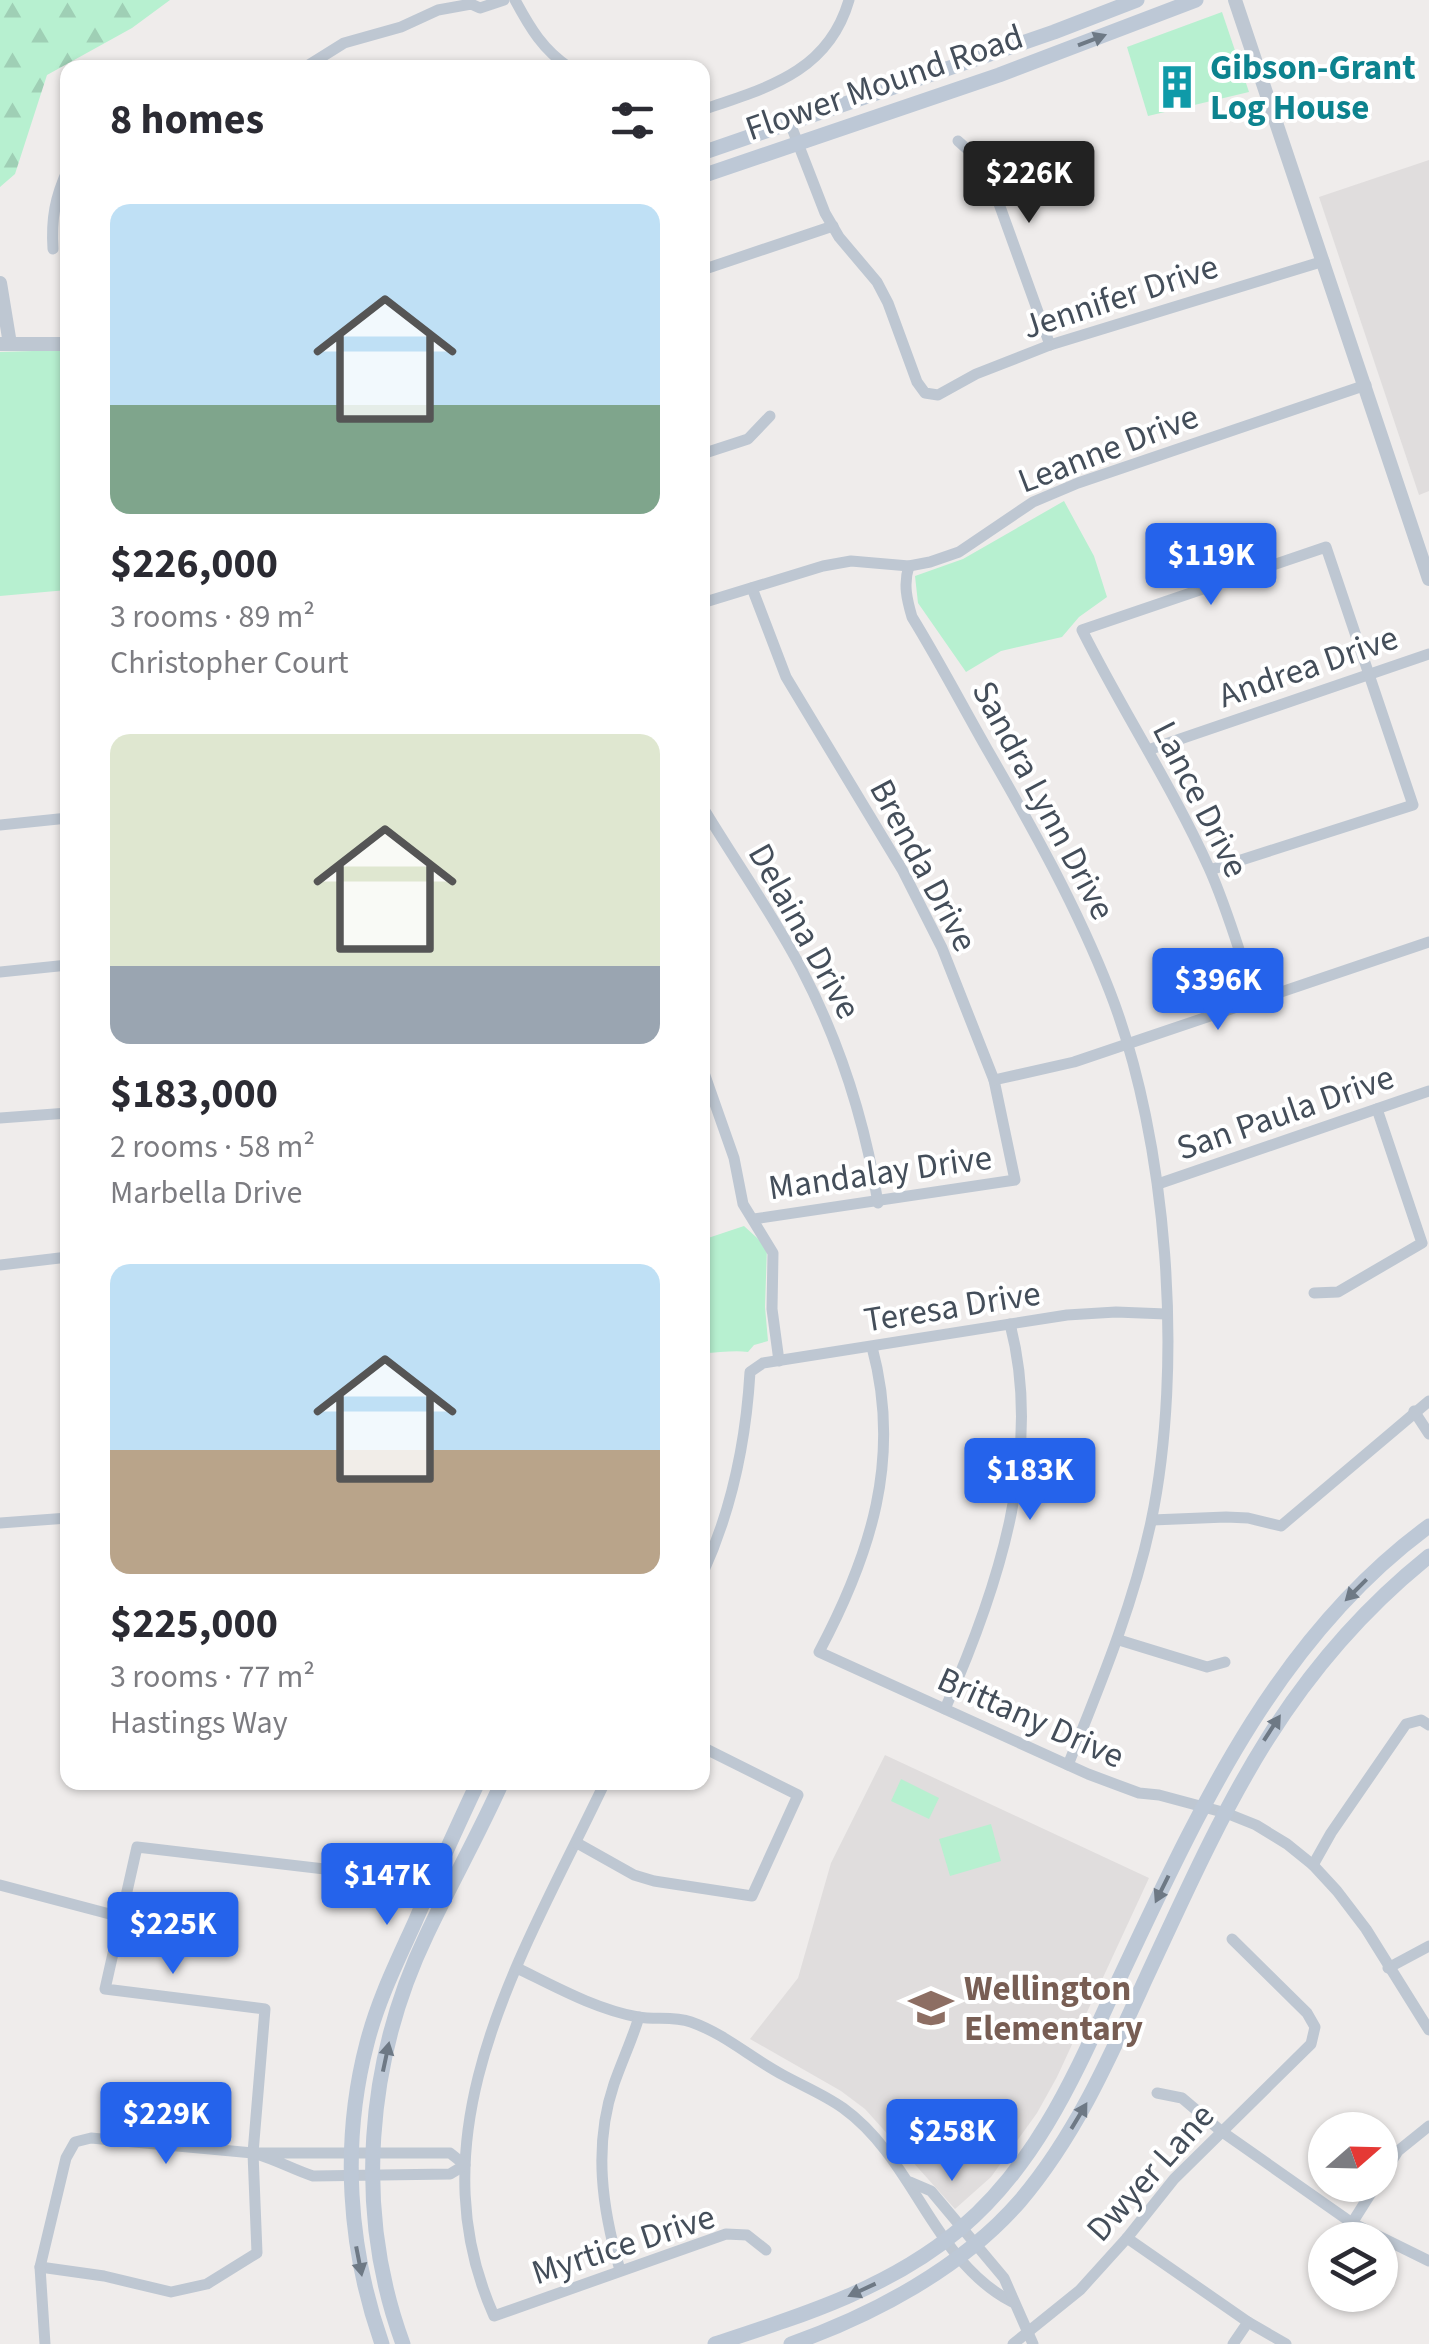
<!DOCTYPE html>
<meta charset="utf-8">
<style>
body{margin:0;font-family:"Source Sans 3",sans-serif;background:#f7f7f7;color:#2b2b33;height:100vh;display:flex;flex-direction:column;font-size:38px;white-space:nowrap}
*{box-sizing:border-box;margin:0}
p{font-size:32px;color:#7c7c81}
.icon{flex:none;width:55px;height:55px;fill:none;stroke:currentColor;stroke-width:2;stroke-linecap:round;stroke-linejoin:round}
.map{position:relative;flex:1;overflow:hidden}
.sheet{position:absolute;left:60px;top:60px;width:650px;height:1730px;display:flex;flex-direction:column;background:#fff;border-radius:20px;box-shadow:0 2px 8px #0004}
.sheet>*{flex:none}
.needle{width:65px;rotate:70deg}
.controls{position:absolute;left:1308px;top:2112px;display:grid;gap:20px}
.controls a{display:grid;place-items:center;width:90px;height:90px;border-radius:50%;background:#fff;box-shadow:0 2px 8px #0004;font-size:50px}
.price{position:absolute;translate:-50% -85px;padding:0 22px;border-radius:10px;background:#2563eb;color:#fff;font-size:32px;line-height:65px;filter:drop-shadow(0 2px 5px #0008)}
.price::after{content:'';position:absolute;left:50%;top:60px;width:30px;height:22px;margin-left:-15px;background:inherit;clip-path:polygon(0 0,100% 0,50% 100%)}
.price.on{background:#222;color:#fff}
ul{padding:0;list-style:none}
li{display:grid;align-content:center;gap:20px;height:530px;padding:0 50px}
li span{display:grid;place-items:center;height:310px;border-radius:20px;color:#555}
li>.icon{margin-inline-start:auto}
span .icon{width:180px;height:180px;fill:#fffc;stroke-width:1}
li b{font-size:42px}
h2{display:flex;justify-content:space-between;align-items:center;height:120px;padding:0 50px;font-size:42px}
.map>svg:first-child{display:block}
.education{fill:#e0dddd}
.forest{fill:url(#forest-firs)}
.green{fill:#b7f0d0}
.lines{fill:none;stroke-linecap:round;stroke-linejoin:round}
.minor{stroke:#bec7d2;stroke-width:11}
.tertiary{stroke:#bec7d2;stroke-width:14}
.secondary{stroke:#bdc8d6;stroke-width:15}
.oneway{fill:#6e7985}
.labels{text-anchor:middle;stroke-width:8;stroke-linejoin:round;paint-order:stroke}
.culture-label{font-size:35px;font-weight:bold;fill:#0d838f;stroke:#fff;text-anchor:start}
.street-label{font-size:35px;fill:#444e5a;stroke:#fff}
.education-label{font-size:35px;font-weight:bold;fill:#785e54;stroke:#fff;text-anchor:start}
</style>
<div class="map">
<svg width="1429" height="2344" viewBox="0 0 1429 2344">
<defs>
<pattern id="forest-firs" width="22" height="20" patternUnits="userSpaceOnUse" patternTransform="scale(2.5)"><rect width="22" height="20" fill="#b7f0d0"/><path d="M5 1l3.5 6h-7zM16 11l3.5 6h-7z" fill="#9fcfb5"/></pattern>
</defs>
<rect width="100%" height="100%" fill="#efeceb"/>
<g class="education">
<polygon points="1429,160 1429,491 1419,495 1319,197"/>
<polygon points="885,1755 1149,1878 1057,2077 1037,2113 991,2177 955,2209 865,2109 841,2091 750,2039 798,1978 831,1863"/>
</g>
<polygon class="forest" points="0,0 170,0 132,28 47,75 15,174 0,187"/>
<g class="green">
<polygon points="1222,12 1249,92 1148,116 1127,47"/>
<polygon points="67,350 67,590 0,596 0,352"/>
<polygon points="1064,501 1094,556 1107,597 1079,617 1062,637 1001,651 966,672 918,603 915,576 963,559"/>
<path d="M744,1226L767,1247L765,1307L768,1341L754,1345L748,1352C733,1350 719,1353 703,1353L702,1240Z"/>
<polygon points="901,1779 939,1798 929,1819 891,1801"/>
<polygon points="991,1824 1001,1861 950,1876 939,1839"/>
</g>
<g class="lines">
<g class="minor">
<path d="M515,0C530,28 543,50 570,68"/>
<polyline points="304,68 344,43 401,27 438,10 471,4 480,8 504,0"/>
<path d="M702,110C766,88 828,73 849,0"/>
<polyline points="790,123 825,213 839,237 877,282 888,303 917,382 925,393 938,395 976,374 1050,345 1324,261"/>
<polyline points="958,141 985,165 1050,345"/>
<path d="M53,249C51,219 55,197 68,169"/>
<polyline points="702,270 833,226"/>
<polyline points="702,454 748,439 770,416"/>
<path d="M909,566C903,584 907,600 912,617C939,661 962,705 987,749C1032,827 1077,907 1110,992C1168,1141 1184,1365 1151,1522C1133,1606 1100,1685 1068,1765"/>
<polyline points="752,588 786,677 903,871 942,948 994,1080 1015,1180 754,1219"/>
<polyline points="702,603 823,566 851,561 909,566 930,562 959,552 1033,502 1078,483 1366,385"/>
<polyline points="1148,750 1429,654"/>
<path d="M702,806C735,861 773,914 802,970C840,1043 865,1122 878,1203"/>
<polyline points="0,825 68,818"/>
<path d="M1210,870L1413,805L1326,547L1082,630C1122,710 1172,786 1209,868C1228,910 1240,956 1256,999"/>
<polyline points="0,972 68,965"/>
<polyline points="702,1067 734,1158 743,1204 773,1253 772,1309 779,1361"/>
<polyline points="994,1080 1074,1062 1429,942"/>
<polyline points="0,1118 68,1113"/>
<polyline points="1158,1184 1429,1091"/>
<polyline points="0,1265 68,1257"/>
<polyline points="1314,1293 1338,1292 1422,1243 1377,1109"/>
<path d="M872,1347C902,1458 871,1554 819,1652L1088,1774L1139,1793L1159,1795L1226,1813L1256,1825L1287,1844L1313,1865L1337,1891L1366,1929L1429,2030"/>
<polyline points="1414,1411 1429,1434"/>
<polyline points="1152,1520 1226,1517 1248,1518 1281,1526 1429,1401"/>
<polyline points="0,1523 68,1518"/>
<path d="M702,1575C731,1512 746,1441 750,1372L763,1363L1067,1315L1116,1312L1166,1314"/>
<polyline points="1119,1640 1207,1667 1225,1662"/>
<path d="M945,1709C997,1591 1044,1453 1010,1324"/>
<path d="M605,1782C526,1949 410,2128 494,2316L726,2234L747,2235L766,2250"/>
<polyline points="577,1843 634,1875 654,1881 752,1896 798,1795 702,1747"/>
<polyline points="1313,1865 1331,1833 1406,1724 1421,1720 1429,1725"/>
<polyline points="0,1885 121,1917"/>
<path d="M517,1968C556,1987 595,2009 638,2017C655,2020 674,2016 691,2022C725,2034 751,2058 783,2075C803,2086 825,2095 843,2108C915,2160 932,2260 1012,2302"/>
<polyline points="1388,1968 1429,1946"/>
<polyline points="1157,2093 1182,2098 1221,2131 1352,2223 1429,2261"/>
<polyline points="1380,2179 1398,2151 1429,2126"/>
<polyline points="910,2182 931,2191 1004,2278 1033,2344"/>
<polyline points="1352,2223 1376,2185"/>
<polyline points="1127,2238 1248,2322 1286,2344"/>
<polyline points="40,2267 104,2276 171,2292 207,2284 257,2253 253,2153 265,2009 105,1989 137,1847 350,1872 375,1886"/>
<path d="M620,2270C602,2209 593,2146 614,2084C622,2061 632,2040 639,2017"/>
<path d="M45,2344L40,2267L66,2158L75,2142L91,2138L253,2153H450L465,2165L450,2174L313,2176C292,2169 275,2159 253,2153"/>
<polyline points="1013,2344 1080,2290 1127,2238 1174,2179 1311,2044 1315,2027 1307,2013 1232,1939"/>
<polyline points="1233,2344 1248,2322"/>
</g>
<g class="tertiary">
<polyline points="1235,0 1429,579"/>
<polyline points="0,283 10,344"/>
<polyline points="0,344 68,344"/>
</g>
<g class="secondary">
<polyline points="702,153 1054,32 1137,0"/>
<polyline points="702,176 999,75 1196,0"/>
<path d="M382,2344C348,2248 341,2142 367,2043C378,2000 397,1962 415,1922C435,1875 456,1829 478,1782"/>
<path d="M403,2344C354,2211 366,2061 427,1934C451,1883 479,1834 502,1782"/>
<path d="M715,2344C801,2316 890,2288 960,2229C1036,2165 1074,2077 1114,1990C1195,1819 1272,1641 1429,1526"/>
<path d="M791,2344C873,2315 962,2268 1020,2201C1076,2135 1110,2057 1146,1978C1223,1812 1282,1674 1429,1556"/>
</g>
</g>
<defs><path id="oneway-solid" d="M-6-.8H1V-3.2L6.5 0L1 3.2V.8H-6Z" transform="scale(2.5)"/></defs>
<g class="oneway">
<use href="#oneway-solid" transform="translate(1092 40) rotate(-21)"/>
<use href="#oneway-solid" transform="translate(1356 1590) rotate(135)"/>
<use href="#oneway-solid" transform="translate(1272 1728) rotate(-57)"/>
<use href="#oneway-solid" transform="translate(1162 1889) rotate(116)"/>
<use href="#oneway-solid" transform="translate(386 2057) rotate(-78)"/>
<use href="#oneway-solid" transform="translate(1079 2116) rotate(-59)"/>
<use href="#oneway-solid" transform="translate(359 2261) rotate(79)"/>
<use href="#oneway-solid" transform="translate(862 2290) rotate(155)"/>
</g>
<defs>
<g id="building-bare" transform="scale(3.45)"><path d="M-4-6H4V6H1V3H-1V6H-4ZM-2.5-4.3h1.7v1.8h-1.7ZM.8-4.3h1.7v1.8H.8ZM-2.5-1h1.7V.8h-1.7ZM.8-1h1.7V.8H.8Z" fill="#0f9aa8" stroke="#fff" stroke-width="2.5" paint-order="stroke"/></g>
<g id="school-bare" transform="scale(3.45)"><path d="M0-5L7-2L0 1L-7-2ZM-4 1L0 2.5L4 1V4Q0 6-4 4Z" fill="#8d6e63" stroke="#fff" stroke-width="2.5" paint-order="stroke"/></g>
</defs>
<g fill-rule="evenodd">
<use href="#building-bare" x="1177" y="87"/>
<use href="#school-bare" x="931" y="2008"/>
</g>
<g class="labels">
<g class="culture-label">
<text x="1210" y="79">Gibson-Grant<tspan x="1210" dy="40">Log House</tspan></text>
</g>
<g class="street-label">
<text transform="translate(884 82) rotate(-19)" y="12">Flower Mound Road</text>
<text transform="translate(1120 296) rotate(-18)" y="12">Jennifer Drive</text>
<text transform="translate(1108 448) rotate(-21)" y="12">Leanne Drive</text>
<text transform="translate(1308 666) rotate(-19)" y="12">Andrea Drive</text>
<text transform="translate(1201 799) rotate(63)" y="12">Lance Drive</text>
<text transform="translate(1044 800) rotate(62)" y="12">Sandra Lynn Drive</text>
<text transform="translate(924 865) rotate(62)" y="12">Brenda Drive</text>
<text transform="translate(805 931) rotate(61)" y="12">Delaina Drive</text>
<text transform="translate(1285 1112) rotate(-19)" y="12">San Paula Drive</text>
<text transform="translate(880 1172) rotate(-8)" y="12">Mandalay Drive</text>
<text transform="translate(952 1306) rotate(-9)" y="12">Teresa Drive</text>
<text transform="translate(1031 1717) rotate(24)" y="12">Brittany Drive</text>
<text transform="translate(1150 2172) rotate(-48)" y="12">Dwyer Lane</text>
<text transform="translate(623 2244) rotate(-18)" y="12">Myrtice Drive</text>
</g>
<g class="education-label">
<text x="964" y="2000">Wellington<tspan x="964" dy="40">Elementary</tspan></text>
</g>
</g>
</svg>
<div class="controls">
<a><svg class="needle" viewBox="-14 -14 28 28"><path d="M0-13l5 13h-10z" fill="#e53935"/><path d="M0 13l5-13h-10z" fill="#7c7c81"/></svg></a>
<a><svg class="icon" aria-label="layers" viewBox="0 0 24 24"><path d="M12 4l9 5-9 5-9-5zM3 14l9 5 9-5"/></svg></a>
</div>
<b class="price on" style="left:1029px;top:226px">$226K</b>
<b class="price" style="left:1211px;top:608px">$119K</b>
<b class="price" style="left:1218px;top:1033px">$396K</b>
<b class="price" style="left:1030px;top:1523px">$183K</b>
<b class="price" style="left:387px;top:1928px">$147K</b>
<b class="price" style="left:173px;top:1977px">$225K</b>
<b class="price" style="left:166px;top:2167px">$229K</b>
<b class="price" style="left:952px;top:2184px">$258K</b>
<section class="sheet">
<h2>8 homes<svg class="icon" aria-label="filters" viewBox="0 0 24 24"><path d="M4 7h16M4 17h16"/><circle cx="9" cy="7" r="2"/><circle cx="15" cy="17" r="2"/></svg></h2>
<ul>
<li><span style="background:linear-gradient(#bfe0f5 65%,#7fa58c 0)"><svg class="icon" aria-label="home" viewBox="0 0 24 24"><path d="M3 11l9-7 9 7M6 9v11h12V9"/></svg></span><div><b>$226,000</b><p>3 rooms · 89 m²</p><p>Christopher Court</p></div></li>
<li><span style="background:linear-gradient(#dfe7d0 75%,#9aa5b1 0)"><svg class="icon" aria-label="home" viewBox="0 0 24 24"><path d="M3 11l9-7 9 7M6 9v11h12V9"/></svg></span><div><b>$183,000</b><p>2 rooms · 58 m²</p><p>Marbella Drive</p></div></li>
<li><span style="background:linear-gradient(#bfe0f5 60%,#b9a48a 0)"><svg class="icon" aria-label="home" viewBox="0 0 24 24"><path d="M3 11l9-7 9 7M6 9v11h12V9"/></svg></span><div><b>$225,000</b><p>3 rooms · 77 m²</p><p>Hastings Way</p></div></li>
</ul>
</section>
</div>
